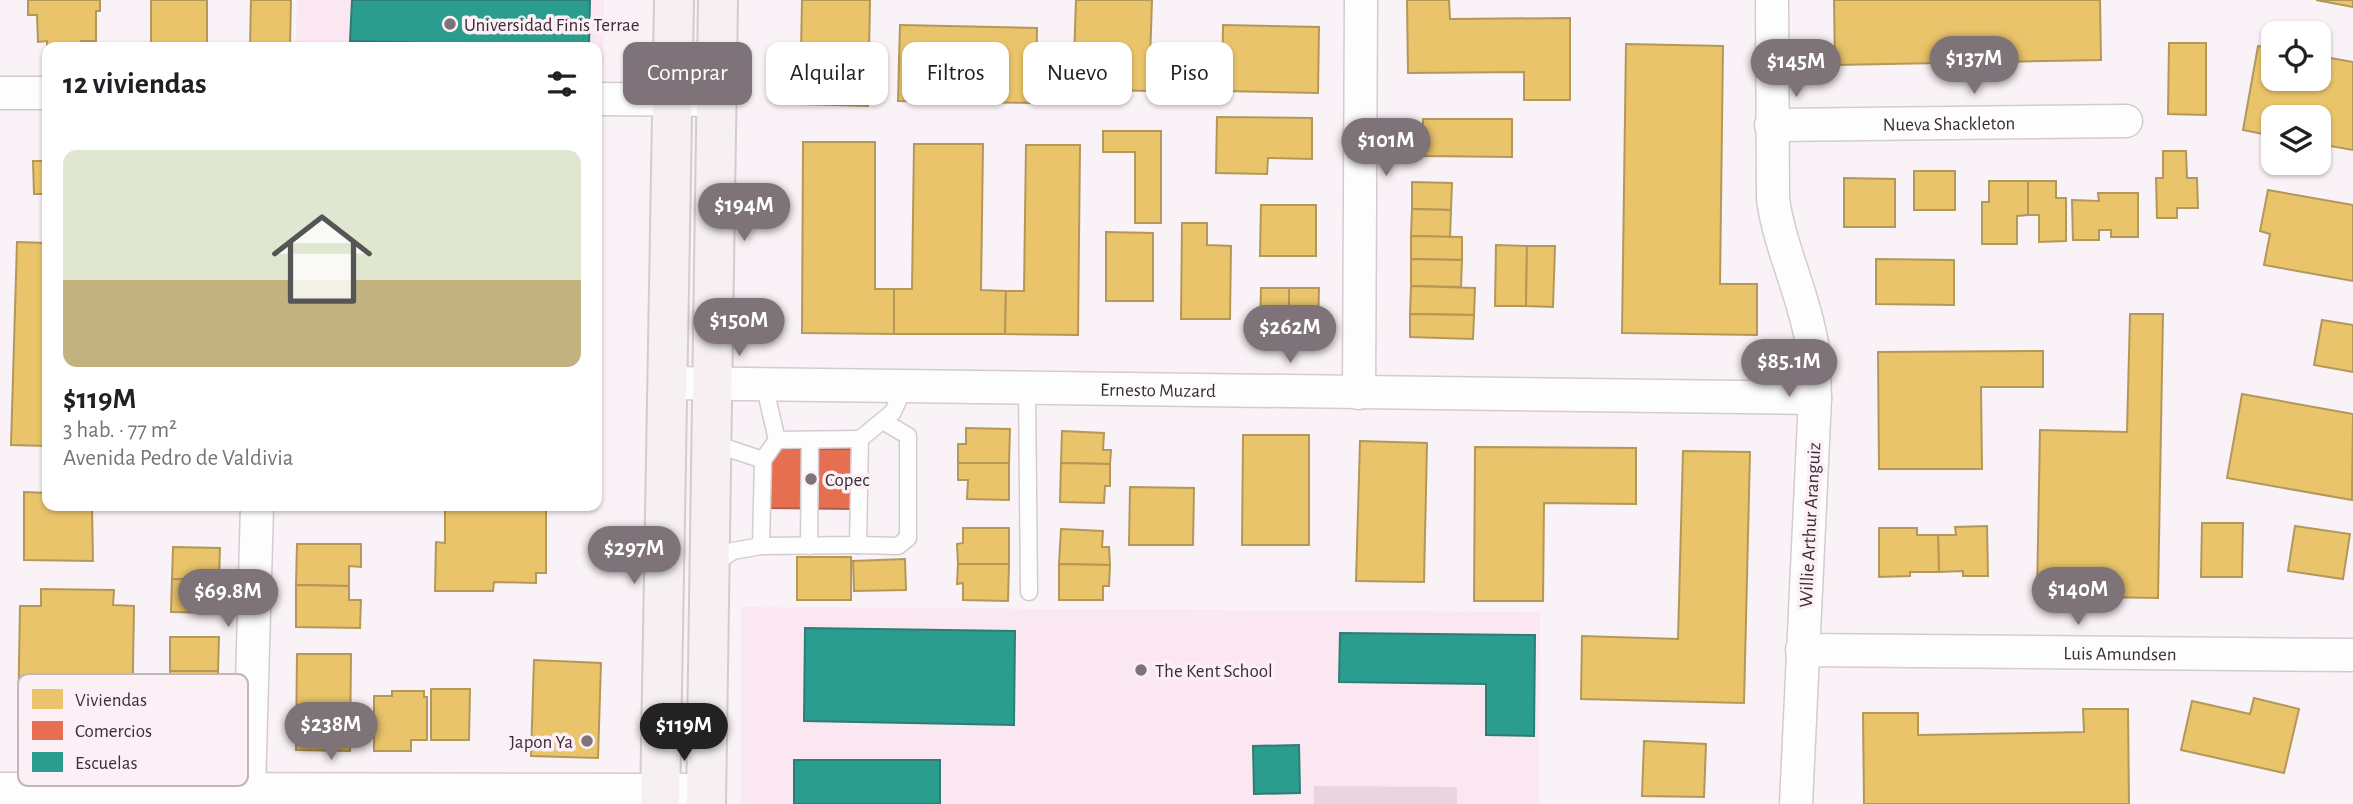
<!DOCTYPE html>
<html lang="es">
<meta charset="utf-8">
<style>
body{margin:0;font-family:"Alegreya Sans",sans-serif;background:#f2f2f2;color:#202124;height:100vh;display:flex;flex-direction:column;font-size:26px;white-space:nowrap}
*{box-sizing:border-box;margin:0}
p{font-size:23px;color:#757577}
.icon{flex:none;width:38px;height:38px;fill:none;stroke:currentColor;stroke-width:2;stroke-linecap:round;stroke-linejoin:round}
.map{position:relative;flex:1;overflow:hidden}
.drawer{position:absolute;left:42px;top:42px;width:560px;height:469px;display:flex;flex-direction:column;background:#fff;border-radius:14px;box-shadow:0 2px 5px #0004}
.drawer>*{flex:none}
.guide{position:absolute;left:623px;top:42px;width:665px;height:63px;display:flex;gap:14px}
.buttons{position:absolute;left:2261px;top:21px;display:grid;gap:14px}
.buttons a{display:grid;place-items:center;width:70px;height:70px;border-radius:14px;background:#fff;box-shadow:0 2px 5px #0004;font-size:35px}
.price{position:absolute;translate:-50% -60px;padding:0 16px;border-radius:24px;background:#7d7379;color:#fff;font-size:23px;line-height:46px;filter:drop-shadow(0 2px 4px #0008)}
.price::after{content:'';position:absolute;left:50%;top:42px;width:21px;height:16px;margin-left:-10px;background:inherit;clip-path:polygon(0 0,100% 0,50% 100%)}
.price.current{background:#222;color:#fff}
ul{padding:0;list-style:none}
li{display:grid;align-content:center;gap:14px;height:371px;padding:0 21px}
li span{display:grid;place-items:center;height:217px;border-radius:14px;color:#555}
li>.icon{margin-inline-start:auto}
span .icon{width:126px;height:126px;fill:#fffc;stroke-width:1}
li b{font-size:30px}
h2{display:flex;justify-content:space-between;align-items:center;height:84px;padding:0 21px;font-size:30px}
.chip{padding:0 24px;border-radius:14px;background:#fff;box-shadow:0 2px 5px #0004;font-size:24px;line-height:63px}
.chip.current{background:#7d7379;color:#fff}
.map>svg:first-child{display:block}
.built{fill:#fbe7f2}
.green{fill:#ebd3e0}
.homes{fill:#e9c46a;stroke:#b4975a;stroke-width:2}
.shops{fill:#e76f51;stroke:#b35c49;stroke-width:2}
.schools{fill:#2a9d8f;stroke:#2f7c74;stroke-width:2}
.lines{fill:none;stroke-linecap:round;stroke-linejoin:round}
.service-casing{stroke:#d4cbd0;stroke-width:19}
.minor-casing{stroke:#d4cbd0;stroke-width:35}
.secondary-casing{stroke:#d4cbd0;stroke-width:42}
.service{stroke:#fefdfe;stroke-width:16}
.minor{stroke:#fefdfe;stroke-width:32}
.secondary{stroke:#f6f0f3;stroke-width:38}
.poi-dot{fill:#7d7379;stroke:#fceff6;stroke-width:2.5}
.labels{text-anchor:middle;stroke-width:7;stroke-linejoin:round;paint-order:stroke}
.poi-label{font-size:19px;fill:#3a2e35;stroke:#fceff6;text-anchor:start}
.street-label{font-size:19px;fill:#3a2e35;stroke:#fceff6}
.key{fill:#fceff6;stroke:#c2b5bc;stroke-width:2}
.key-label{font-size:19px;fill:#3a2e35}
</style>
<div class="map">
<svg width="2353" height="804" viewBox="0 0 2353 804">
<rect width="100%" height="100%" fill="#f9f2f6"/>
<g class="built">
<polygon points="297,0 604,0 603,64 597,63 597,47 296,47"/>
<polygon points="742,607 1540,612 1539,804 741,804"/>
</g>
<polygon class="green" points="1314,786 1457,787 1457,804 1314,804"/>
<g class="homes">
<polygon points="28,0 100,0 100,11 96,11 96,41 81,41 81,45 47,45 47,41 38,42 37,15 28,15"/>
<rect x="151" y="0" width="56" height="47"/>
<polygon points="251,0 291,0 290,47 250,47"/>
<polygon points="802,0 870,0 868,106 800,104"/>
<polygon points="1076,0 1152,0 1149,91 1073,89"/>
<polygon points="1407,0 1449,0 1450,19 1570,18 1570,100 1524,100 1524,72 1408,73"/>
<polygon points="1834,0 2100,0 2101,60 1835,65"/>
<polygon points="2316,0 2353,0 2353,7"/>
<polygon points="900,25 1037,28 1036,103 898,101"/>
<polygon points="1223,25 1319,27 1318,93 1222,91"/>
<polygon points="2169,43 2206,43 2206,115 2168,114"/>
<polygon points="1626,44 1723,46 1720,284 1757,284 1757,335 1622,333"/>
<polygon points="2258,46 2273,48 2273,79 2319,79 2319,56 2353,62 2353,150 2319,144 2319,117 2273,117 2273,136 2243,130"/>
<polygon points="1217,117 1312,118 1312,159 1268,158 1267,174 1216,173"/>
<polygon points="1423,119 1512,119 1512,157 1423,156"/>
<polygon points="1103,131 1161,131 1161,223 1135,223 1135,152 1103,152"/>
<polygon points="803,142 875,142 875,289 894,289 894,334 802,333"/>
<polygon points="914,144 983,144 981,290 1006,291 1005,334 894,334 894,289 912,289"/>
<polygon points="1026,145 1080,145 1078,335 1005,334 1006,291 1024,291"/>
<polygon points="2163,151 2186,151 2187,178 2197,178 2198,208 2177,208 2177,218 2157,218 2156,178 2163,178"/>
<polygon points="33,161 47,161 47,194 34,194"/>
<rect x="1914" y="171" width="41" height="39"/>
<polygon points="1844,178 1895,179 1895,227 1844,227"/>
<polygon points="1989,181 2028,181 2028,215 2017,216 2017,244 1982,244 1982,202 1989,202"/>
<polygon points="2028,181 2056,181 2056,198 2066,198 2066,241 2039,242 2039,215 2028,215"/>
<polygon points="1412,182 1452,183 1451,210 1412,209"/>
<polygon points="2268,190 2353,205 2353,281 2264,265 2270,234 2260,231"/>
<polygon points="2098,193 2138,193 2138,237 2111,237 2111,230 2099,230 2099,240 2073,240 2072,200 2099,201"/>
<polygon points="1261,205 1316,205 1316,256 1260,256"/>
<polygon points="1412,209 1451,210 1450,237 1411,236"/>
<polygon points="1182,223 1207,223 1207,245 1231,246 1230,319 1181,319"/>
<polygon points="1106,232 1153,233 1153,301 1106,301"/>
<polygon points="1411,236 1462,237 1462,260 1411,259"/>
<polygon points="17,242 47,243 47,446 11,445"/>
<polygon points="1496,245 1527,246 1526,306 1495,306"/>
<polygon points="1527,246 1555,246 1553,307 1526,306"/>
<polygon points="1411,259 1462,260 1461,287 1411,286"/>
<polygon points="1876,259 1954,260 1954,305 1876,304"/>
<polygon points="1411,286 1475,288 1474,315 1410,314"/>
<polygon points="1261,288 1289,288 1289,330 1260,330"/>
<polygon points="1289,288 1319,288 1318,330 1289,330"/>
<polygon points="1410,314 1474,315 1473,339 1410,337"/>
<polygon points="2130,314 2163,314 2158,598 2037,596 2040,430 2127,432"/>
<polygon points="2322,320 2353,325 2353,372 2314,365"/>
<polygon points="2043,351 2043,387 1981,387 1982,469 1879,469 1878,352"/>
<polygon points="2242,394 2353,414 2352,500 2227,478"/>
<polygon points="966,428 1010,429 1009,463 958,463 958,444 966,444"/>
<polygon points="1062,431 1104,433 1103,450 1111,450 1110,464 1061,463"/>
<polygon points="1243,435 1309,435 1309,545 1242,545"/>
<polygon points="1360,441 1427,443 1424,582 1356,581"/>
<polygon points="1475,447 1636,448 1636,504 1544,503 1543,601 1474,601"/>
<polygon points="1683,451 1750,452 1744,703 1581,699 1582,636 1678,639"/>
<polygon points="958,463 1009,463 1009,500 967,499 968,480 958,480"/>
<polygon points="1061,463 1110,464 1110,486 1105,486 1104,503 1060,502"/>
<polygon points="1130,487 1194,488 1193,545 1129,545"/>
<polygon points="24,492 47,493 47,506 92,506 93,561 24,560"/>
<polygon points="445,506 546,506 546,573 536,573 536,583 494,582 493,591 435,591 436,542 445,543"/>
<polygon points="2202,523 2243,523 2242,577 2201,577"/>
<polygon points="1987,526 1988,576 1963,576 1963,571 1939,572 1938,535 1956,535 1955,527"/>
<polygon points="2295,526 2350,534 2343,579 2288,571"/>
<polygon points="963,528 1009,528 1009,564 958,564 957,544 963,543"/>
<polygon points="1879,528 1917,528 1917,535 1938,535 1939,572 1910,572 1910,576 1879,577"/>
<polygon points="1061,529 1103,531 1102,547 1109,547 1110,565 1059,564"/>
<polygon points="297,544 361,544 361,567 349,566 349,586 296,585"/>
<polygon points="173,547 220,548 219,580 172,579"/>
<rect x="797" y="557" width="54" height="43"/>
<polygon points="905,559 906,590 854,591 853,561"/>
<polygon points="958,564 1009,564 1008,601 963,600 963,583 957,584"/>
<polygon points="1059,564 1110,565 1109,586 1103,586 1103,600 1059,600"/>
<polygon points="172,579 219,580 219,613 171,612"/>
<polygon points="296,585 349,586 349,600 361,600 360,628 296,627"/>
<polygon points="41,589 114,590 113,605 134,606 132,725 108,724 108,742 41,741 41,722 18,722 20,606 41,606"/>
<polygon points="170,637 219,637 218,671 170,671"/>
<polygon points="297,654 351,654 350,751 296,750"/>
<polygon points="534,660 601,663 598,758 531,756"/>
<rect x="170" y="671" width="48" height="32"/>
<polygon points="431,689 470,689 469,740 431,740"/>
<polygon points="392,691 424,691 424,697 427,697 427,740 411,740 411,751 374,751 374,696 392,696"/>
<polygon points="2254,698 2299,709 2284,773 2181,750 2192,701 2250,714"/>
<polygon points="2083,709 2128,709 2129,804 1864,804 1863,713 1918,713 1918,735 2084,732"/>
<polygon points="1644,741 1706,744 1704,797 1642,796"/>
</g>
<polygon class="shops" points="768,449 854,449 854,509 768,508"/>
<g class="schools">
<polygon points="352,0 590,0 589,47 350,41"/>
<polygon points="805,628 1015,631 1014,725 804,721"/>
<polygon points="1340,633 1535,635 1534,736 1486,735 1486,684 1339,682"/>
<polygon points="1299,745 1300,793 1254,794 1253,746"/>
<rect x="794" y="760" width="146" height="44"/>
</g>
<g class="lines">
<g class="service-casing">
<g id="service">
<polyline points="1027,388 1029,592"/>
<polyline points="777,440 860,439"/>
<polyline points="712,443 763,460"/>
<polyline points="858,545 898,546 908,538 908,436 883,421"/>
<polyline points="761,546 763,460 777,440 764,384"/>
<polyline points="809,546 810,440"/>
<polyline points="712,565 733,551 761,546 858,545 860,439 893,412 904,387"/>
</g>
</g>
<g class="minor-casing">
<g id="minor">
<path d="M1772,0L1773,199C1780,249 1804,294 1812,344C1815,362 1814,380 1815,398L1796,804"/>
<polyline points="0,93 47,93"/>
<polyline points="597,99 717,100"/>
<path id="s1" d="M1771,125L2126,121"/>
<path id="s2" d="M668,383L1815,398"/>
<polyline points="1359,393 1361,0"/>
<path id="s3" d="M1802,650L2353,655"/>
<polyline points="249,788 257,507"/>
<polyline points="0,789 706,790"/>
</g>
</g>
<g class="secondary-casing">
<g id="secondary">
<polyline points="660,804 674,0"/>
<polyline points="706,804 718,0"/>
</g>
</g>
<use href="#service" class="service"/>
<use href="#minor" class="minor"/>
<use href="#secondary" class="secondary"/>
</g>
<g class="poi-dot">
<circle cx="450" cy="24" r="7"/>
<circle cx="811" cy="479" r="7"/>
<circle cx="1141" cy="670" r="7"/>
<circle cx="587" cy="741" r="7"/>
</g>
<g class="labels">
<g class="poi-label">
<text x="464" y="31">Universidad Finis Terrae</text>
<text x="825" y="486">Copec</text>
<text x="1155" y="677">The Kent School</text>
<text x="573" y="748" text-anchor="end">Japon Ya</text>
</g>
<g class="street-label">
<text dy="7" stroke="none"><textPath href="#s1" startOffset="178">Nueva Shackleton</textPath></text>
<text dy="7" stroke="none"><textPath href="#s2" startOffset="490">Ernesto Muzard</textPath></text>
<text transform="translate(1809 525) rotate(-87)" y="7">Willie Arthur Aranguiz</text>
<text dy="7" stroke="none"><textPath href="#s3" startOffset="318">Luis Amundsen</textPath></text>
</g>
</g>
<rect x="18" y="674" width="230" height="112" rx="10" class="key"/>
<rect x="32" y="689" width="31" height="20" fill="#e9c46a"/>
<rect x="32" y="721" width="31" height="19" fill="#e76f51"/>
<rect x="32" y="752" width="31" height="20" fill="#2a9d8f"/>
<g class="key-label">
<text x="75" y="706">Viviendas</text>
<text x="75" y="737">Comercios</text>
<text x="75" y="769">Escuelas</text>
</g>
</svg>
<div class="buttons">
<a><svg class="icon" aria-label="locate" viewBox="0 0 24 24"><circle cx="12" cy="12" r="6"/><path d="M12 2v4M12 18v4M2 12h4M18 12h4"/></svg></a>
<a><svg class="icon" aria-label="layers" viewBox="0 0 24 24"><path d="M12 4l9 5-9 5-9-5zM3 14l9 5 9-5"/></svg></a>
</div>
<b class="price" style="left:1974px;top:96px">$137M</b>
<b class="price" style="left:1796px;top:99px">$145M</b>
<b class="price" style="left:1386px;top:178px">$101M</b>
<b class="price" style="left:744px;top:243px">$194M</b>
<b class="price" style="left:739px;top:358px">$150M</b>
<b class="price" style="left:1290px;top:365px">$262M</b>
<b class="price" style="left:1789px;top:399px">$85.1M</b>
<b class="price" style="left:634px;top:586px">$297M</b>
<b class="price" style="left:2078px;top:627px">$140M</b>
<b class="price" style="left:228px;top:629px">$69.8M</b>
<b class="price" style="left:331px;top:762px">$238M</b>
<b class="price current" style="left:684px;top:763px">$119M</b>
<div class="guide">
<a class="chip current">Comprar</a>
<a class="chip">Alquilar</a>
<a class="chip">Filtros</a>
<a class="chip">Nuevo</a>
<a class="chip">Piso</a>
</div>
<section class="drawer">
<h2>12 viviendas<svg class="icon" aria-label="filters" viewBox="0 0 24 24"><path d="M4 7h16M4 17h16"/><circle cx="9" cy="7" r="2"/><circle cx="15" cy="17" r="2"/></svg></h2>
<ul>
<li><span style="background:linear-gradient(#dfe7d0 60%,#c2b280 0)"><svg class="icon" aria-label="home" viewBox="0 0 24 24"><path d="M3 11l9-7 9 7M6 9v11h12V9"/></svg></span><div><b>$119M</b><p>3 hab. · 77 m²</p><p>Avenida Pedro de Valdivia</p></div></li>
</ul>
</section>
</div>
